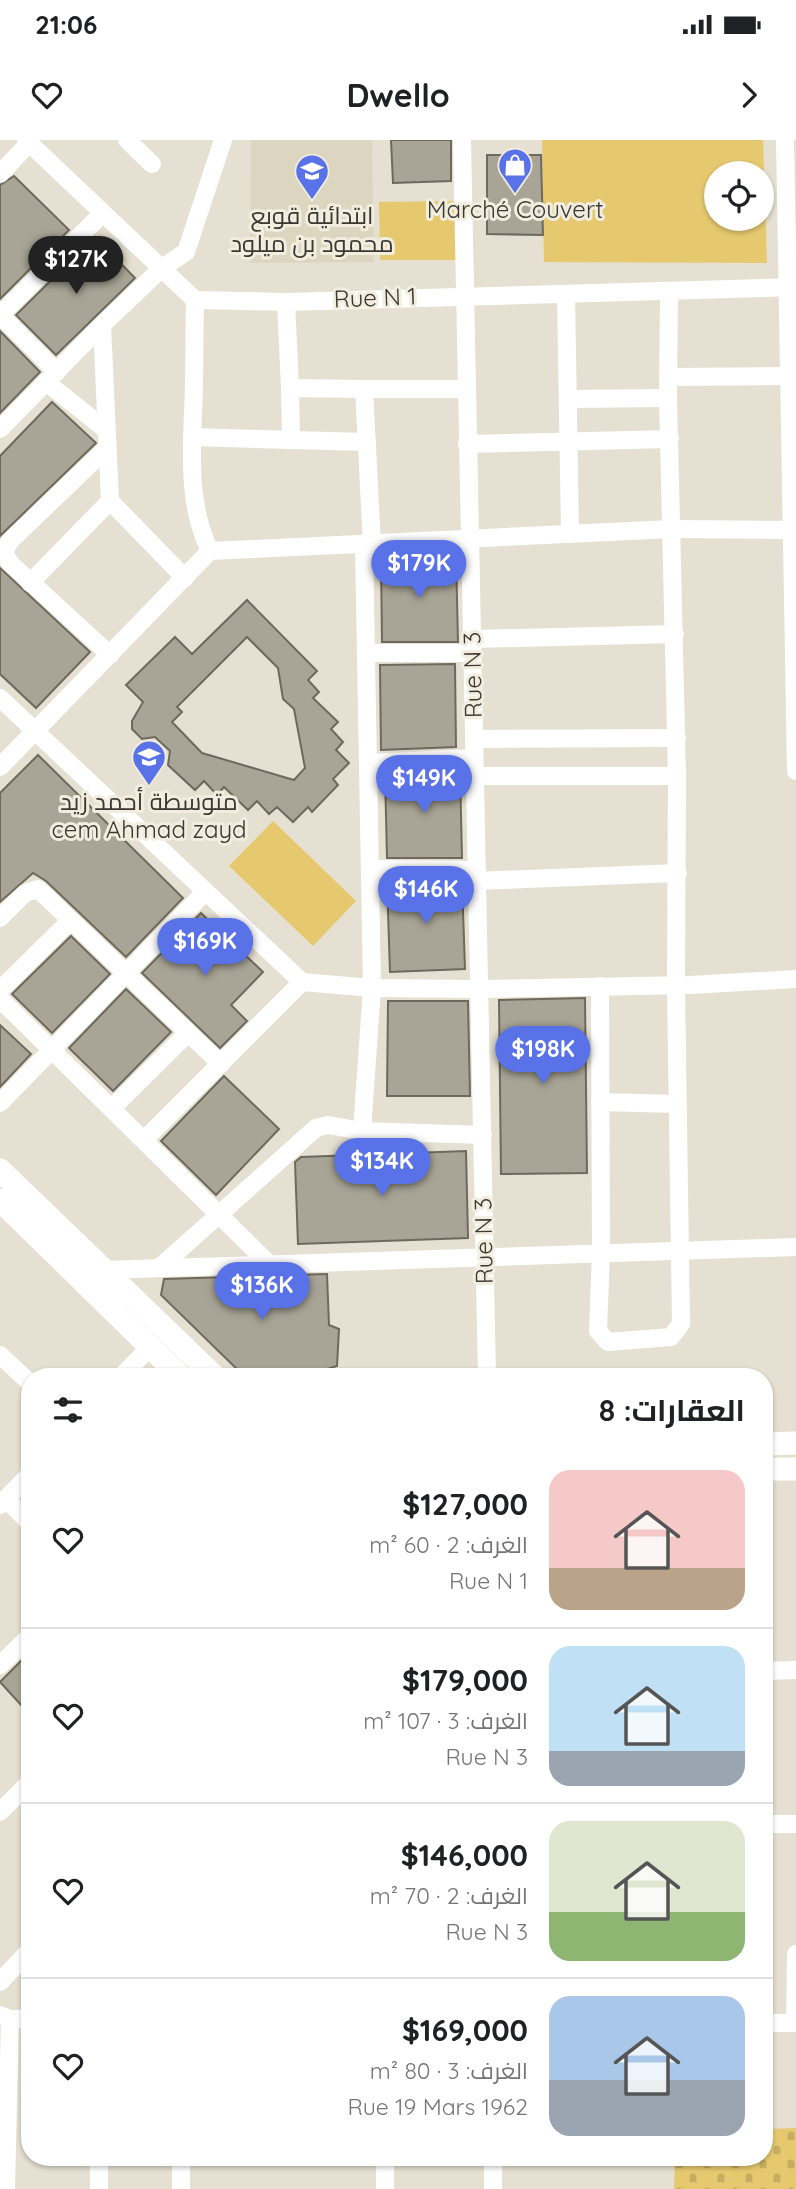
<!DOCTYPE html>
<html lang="ar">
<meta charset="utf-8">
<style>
body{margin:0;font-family:Quicksand,Cairo,sans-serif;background:#f6f6f6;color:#202124;direction:rtl;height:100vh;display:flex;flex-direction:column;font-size:26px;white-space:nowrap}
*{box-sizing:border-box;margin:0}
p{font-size:23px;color:#757577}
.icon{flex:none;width:38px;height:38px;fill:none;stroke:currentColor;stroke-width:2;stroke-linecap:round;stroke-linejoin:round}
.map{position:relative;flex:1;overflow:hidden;direction:ltr}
.drawer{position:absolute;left:21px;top:1228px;width:752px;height:798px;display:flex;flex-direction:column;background:#fff;border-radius:28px;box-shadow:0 2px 5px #0004;direction:rtl}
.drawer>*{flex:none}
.buttons{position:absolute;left:704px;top:21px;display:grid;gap:14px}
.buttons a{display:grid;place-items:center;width:70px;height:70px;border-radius:50%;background:#fff;box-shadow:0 2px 5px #0004;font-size:35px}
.price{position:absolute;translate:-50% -60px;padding:0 16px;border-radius:24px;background:#5a72e8;color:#fff;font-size:23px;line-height:46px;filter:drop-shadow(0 2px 4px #0008)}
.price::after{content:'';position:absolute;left:50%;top:42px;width:21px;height:16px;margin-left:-10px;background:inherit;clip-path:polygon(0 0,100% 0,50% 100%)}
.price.active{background:#222;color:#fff}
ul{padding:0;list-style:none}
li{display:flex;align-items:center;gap:21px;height:175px;padding:0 28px}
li+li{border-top:2px solid #e0e0e0}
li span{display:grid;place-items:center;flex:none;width:196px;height:140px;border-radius:21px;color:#555}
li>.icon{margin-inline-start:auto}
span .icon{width:84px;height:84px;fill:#fffc;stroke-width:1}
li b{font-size:30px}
h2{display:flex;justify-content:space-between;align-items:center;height:84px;padding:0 28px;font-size:30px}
.status{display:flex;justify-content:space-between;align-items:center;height:49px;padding:0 35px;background:#fff;direction:ltr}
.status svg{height:19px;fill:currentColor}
header{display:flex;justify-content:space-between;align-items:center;height:91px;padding:0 28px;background:#fff;font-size:32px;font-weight:700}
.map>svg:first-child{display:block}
.built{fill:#dcd5bf}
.cemetery{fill:url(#cemetery-stones)}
.pitch{fill:#e6c96f;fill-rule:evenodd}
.building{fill:#a9a596;stroke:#6e695c;stroke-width:2;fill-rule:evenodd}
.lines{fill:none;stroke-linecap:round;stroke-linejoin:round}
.minor{stroke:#fff;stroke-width:18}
.tertiary{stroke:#fff;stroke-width:23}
.labels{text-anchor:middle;stroke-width:6;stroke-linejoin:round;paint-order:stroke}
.poi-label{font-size:24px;fill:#3a3832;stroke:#f2edde}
.street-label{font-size:24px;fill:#3a3832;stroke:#f2edde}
</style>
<div class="status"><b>21:06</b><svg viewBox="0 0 49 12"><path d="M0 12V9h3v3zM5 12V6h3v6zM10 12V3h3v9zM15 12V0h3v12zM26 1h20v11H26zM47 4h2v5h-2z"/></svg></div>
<header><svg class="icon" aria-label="forward" viewBox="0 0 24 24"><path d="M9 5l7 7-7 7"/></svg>Dwello<svg class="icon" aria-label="heart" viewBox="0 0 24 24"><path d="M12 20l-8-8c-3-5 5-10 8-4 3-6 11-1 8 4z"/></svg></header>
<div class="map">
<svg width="796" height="2049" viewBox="0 0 796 2049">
<defs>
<pattern id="cemetery-stones" width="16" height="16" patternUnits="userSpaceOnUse" patternTransform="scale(1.75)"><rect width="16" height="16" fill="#e6c96f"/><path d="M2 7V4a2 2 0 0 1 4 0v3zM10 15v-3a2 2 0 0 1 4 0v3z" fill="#c6ad61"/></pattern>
</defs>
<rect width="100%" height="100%" fill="#e5e0d1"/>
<polygon class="built" points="251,0 372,0 374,122 250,123"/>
<polygon class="cemetery" points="796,1988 796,2049 674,2049 675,2018 765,2018 765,1989"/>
<g class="pitch">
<path d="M542,0H763L767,123L544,122ZM716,33H761V79H716Z"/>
<polygon points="457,61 459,120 380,120 379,62"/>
<polygon points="273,681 356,761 313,806 229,726"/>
</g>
<g class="building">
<polygon points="391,0 451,0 451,41 393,43"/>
<polygon points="487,15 541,15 543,95 487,94"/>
<polygon points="14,36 69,90 0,159 0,45"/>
<polygon points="95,97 135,138 56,215 16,175"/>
<polygon points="0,191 40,232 0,273"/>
<polygon points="52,262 96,303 0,396 0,316"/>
<polygon points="456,417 458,502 382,502 381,419"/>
<polygon points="0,428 90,512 36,568 0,534"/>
<path d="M247,460L317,531L308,540L319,552L313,558L338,582L331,589L343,602L336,610L349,623L333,639L338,645L312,672L308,667L293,682L277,667L269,674L257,661L248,670L224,647L217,655L204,641L195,650L168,625L170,611L155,597L142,599L132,589V581L143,562L126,545L175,497L192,514ZM247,497L278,528L283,559L294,569L305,628L294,640L202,613L172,582L182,572L177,567Z"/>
<polygon points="455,524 456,607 381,610 380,525"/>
<polygon points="38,615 183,758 126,817 46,741 33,733 0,762 0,653"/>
<polygon points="457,630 460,633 462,718 387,718 385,634"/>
<polygon points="387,741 462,741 465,829 390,832"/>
<polygon points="201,773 263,832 231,865 247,881 220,908 142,833"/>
<polygon points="71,796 110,834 52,893 12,854"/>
<polygon points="126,849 171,892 113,951 69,908"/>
<polygon points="585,858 587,1033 501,1034 499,860"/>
<polygon points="388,861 468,861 470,956 387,956"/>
<polygon points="0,885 31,914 0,947"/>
<polygon points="224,936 279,989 216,1055 161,1001"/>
<polygon points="466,1011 468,1098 298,1104 295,1022 301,1017"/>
<polygon points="327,1134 329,1185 339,1189 337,1226 327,1229 327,1237 245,1237 161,1155 164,1139"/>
<polygon points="30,1512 30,1558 22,1566 0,1542"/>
</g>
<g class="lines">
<g class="minor">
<polyline points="26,0 195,160 286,162 796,147"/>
<polyline points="127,0 152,24"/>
<polyline points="462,0 487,1237"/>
<polyline points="785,0 796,631"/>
<polyline points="0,34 29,3"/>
<polyline points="566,154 570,394"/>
<path d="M195,160C194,197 195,235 193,273C191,319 189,369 210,411"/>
<polyline points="286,162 290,248 364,249 372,405"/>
<polyline points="0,175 103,73"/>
<polyline points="0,175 57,232"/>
<polyline points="669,237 789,236"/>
<polyline points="46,242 105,289"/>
<polyline points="364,249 466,249"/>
<polyline points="568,259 668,258"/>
<polyline points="0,289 102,185 162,128 186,112 223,0"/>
<polyline points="192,297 291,300 290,248"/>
<polyline points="291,300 367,302"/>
<polyline points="467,304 670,299"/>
<polyline points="107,308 10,401 4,412 10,423 110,515"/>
<polyline points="110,361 185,438"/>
<polyline points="30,443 110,361 102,185"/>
<polyline points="473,499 675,494"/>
<polyline points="366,513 473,513"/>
<polyline points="0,558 302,842 372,848 478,849 690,845 796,839"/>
<polyline points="474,599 677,598"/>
<polyline points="368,623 474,618"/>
<polyline points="0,627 210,411 672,389 796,390"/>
<polyline points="475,636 677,636"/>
<polyline points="370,729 475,730"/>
<polyline points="475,741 678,733"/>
<polyline points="0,778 25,753 38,749 221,924"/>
<polyline points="600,846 601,1112 598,1191 608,1202 671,1197 681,1184 676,845 677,636 668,258 669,153"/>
<polyline points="0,850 71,780"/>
<polyline points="0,859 268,1123"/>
<polyline points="600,962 678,964"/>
<polyline points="0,963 205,752"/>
<polyline points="112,968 188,893"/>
<polyline points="362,991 372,848 364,405"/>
<polyline points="144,1000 302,842"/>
<polyline points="159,1128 316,988 328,985 362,991 483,995"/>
<polyline points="104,1130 796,1107"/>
<polyline points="0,1215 30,1243"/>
<polyline points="121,1237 150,1207"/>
<polyline points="6,1359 30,1383"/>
<polyline points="0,1365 30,1334"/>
<polyline points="0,1525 30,1496"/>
<polyline points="765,1531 796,1530"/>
<polyline points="0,1672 30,1642"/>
<polyline points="765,1684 796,1684"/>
<polyline points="0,1842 30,1810"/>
<polyline points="0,1875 10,1879 30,1879"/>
<polyline points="765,1883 796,1883"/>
<polyline points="795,1883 796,1814"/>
<polyline points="99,2018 99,2049"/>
<polyline points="181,2018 181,2049"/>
<polyline points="493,2018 493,2049"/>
<polyline points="6,2049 10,1879"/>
<polyline points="385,2049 385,2018"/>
</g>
<g class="tertiary">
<polyline points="0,1030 215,1237"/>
<polyline points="0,1060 181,1237"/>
<polyline points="765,1304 796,1303"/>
<polyline points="765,1329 796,1329"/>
</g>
</g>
<defs>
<g id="shop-pin" transform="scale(1.75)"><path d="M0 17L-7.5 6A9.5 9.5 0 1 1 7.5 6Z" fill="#5a72e8" stroke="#f2edde"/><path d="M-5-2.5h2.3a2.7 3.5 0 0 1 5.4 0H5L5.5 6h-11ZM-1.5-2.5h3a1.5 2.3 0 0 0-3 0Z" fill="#fff"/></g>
<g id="school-pin" transform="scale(1.75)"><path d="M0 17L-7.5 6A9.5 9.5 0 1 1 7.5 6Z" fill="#5a72e8" stroke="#f2edde"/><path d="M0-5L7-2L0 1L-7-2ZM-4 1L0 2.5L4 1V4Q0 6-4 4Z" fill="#fff"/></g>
</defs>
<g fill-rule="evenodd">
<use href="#shop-pin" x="515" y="25"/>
<use href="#school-pin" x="312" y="31"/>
<use href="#school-pin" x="149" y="617"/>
</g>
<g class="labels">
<g class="poi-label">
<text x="515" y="78">Marché Couvert</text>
<text x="312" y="84">ابتدائية قوبع<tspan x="312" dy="28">محمود بن ميلود</tspan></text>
<text x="149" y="670">متوسطة أحمد زيد<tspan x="149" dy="28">cem Ahmad zayd</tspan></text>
</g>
<g class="street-label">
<text transform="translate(375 158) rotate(-2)" y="8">Rue N 1</text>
<text transform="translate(473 535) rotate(-91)" y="8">Rue N 3</text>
<text transform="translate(484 1101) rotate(-91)" y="8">Rue N 3</text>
</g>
</g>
</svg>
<div class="buttons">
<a><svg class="icon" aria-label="locate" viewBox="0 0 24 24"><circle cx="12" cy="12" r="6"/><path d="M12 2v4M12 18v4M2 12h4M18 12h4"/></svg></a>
</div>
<b class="price active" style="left:76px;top:156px">$127K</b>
<b class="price" style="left:419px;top:460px">$179K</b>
<b class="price" style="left:424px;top:675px">$149K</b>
<b class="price" style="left:426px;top:786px">$146K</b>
<b class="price" style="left:205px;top:838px">$169K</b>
<b class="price" style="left:543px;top:946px">$198K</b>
<b class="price" style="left:382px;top:1058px">$134K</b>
<b class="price" style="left:262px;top:1182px">$136K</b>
<section class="drawer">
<h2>العقارات: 8<svg class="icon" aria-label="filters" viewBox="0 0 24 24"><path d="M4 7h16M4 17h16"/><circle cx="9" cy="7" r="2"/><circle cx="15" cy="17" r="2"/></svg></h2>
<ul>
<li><span style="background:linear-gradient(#f6c9c9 70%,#b9a48a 0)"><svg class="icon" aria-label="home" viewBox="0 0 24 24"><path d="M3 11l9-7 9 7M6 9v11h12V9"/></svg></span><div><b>$127,000</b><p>الغرف: 2 · 60 m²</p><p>Rue N 1</p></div><svg class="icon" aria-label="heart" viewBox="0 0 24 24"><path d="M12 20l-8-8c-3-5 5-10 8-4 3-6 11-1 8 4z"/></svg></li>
<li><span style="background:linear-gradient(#bfe0f5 75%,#9aa5b1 0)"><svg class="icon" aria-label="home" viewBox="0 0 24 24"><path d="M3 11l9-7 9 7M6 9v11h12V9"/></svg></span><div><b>$179,000</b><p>الغرف: 3 · 107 m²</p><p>Rue N 3</p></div><svg class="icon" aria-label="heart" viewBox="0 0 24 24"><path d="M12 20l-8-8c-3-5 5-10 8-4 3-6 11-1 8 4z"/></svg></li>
<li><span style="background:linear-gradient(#dfe7d0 65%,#8fb573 0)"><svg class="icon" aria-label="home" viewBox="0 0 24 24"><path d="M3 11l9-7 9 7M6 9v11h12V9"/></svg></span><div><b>$146,000</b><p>الغرف: 2 · 70 m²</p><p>Rue N 3</p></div><svg class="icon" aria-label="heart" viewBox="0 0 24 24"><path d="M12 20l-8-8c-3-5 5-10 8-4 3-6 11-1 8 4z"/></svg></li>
<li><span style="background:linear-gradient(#a9c7e8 60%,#9aa5b1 0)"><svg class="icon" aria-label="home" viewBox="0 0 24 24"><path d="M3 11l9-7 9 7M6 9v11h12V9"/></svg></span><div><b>$169,000</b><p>الغرف: 3 · 80 m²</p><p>Rue 19 Mars 1962</p></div><svg class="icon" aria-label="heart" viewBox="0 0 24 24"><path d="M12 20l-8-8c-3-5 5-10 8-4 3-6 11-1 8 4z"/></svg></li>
</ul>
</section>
</div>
